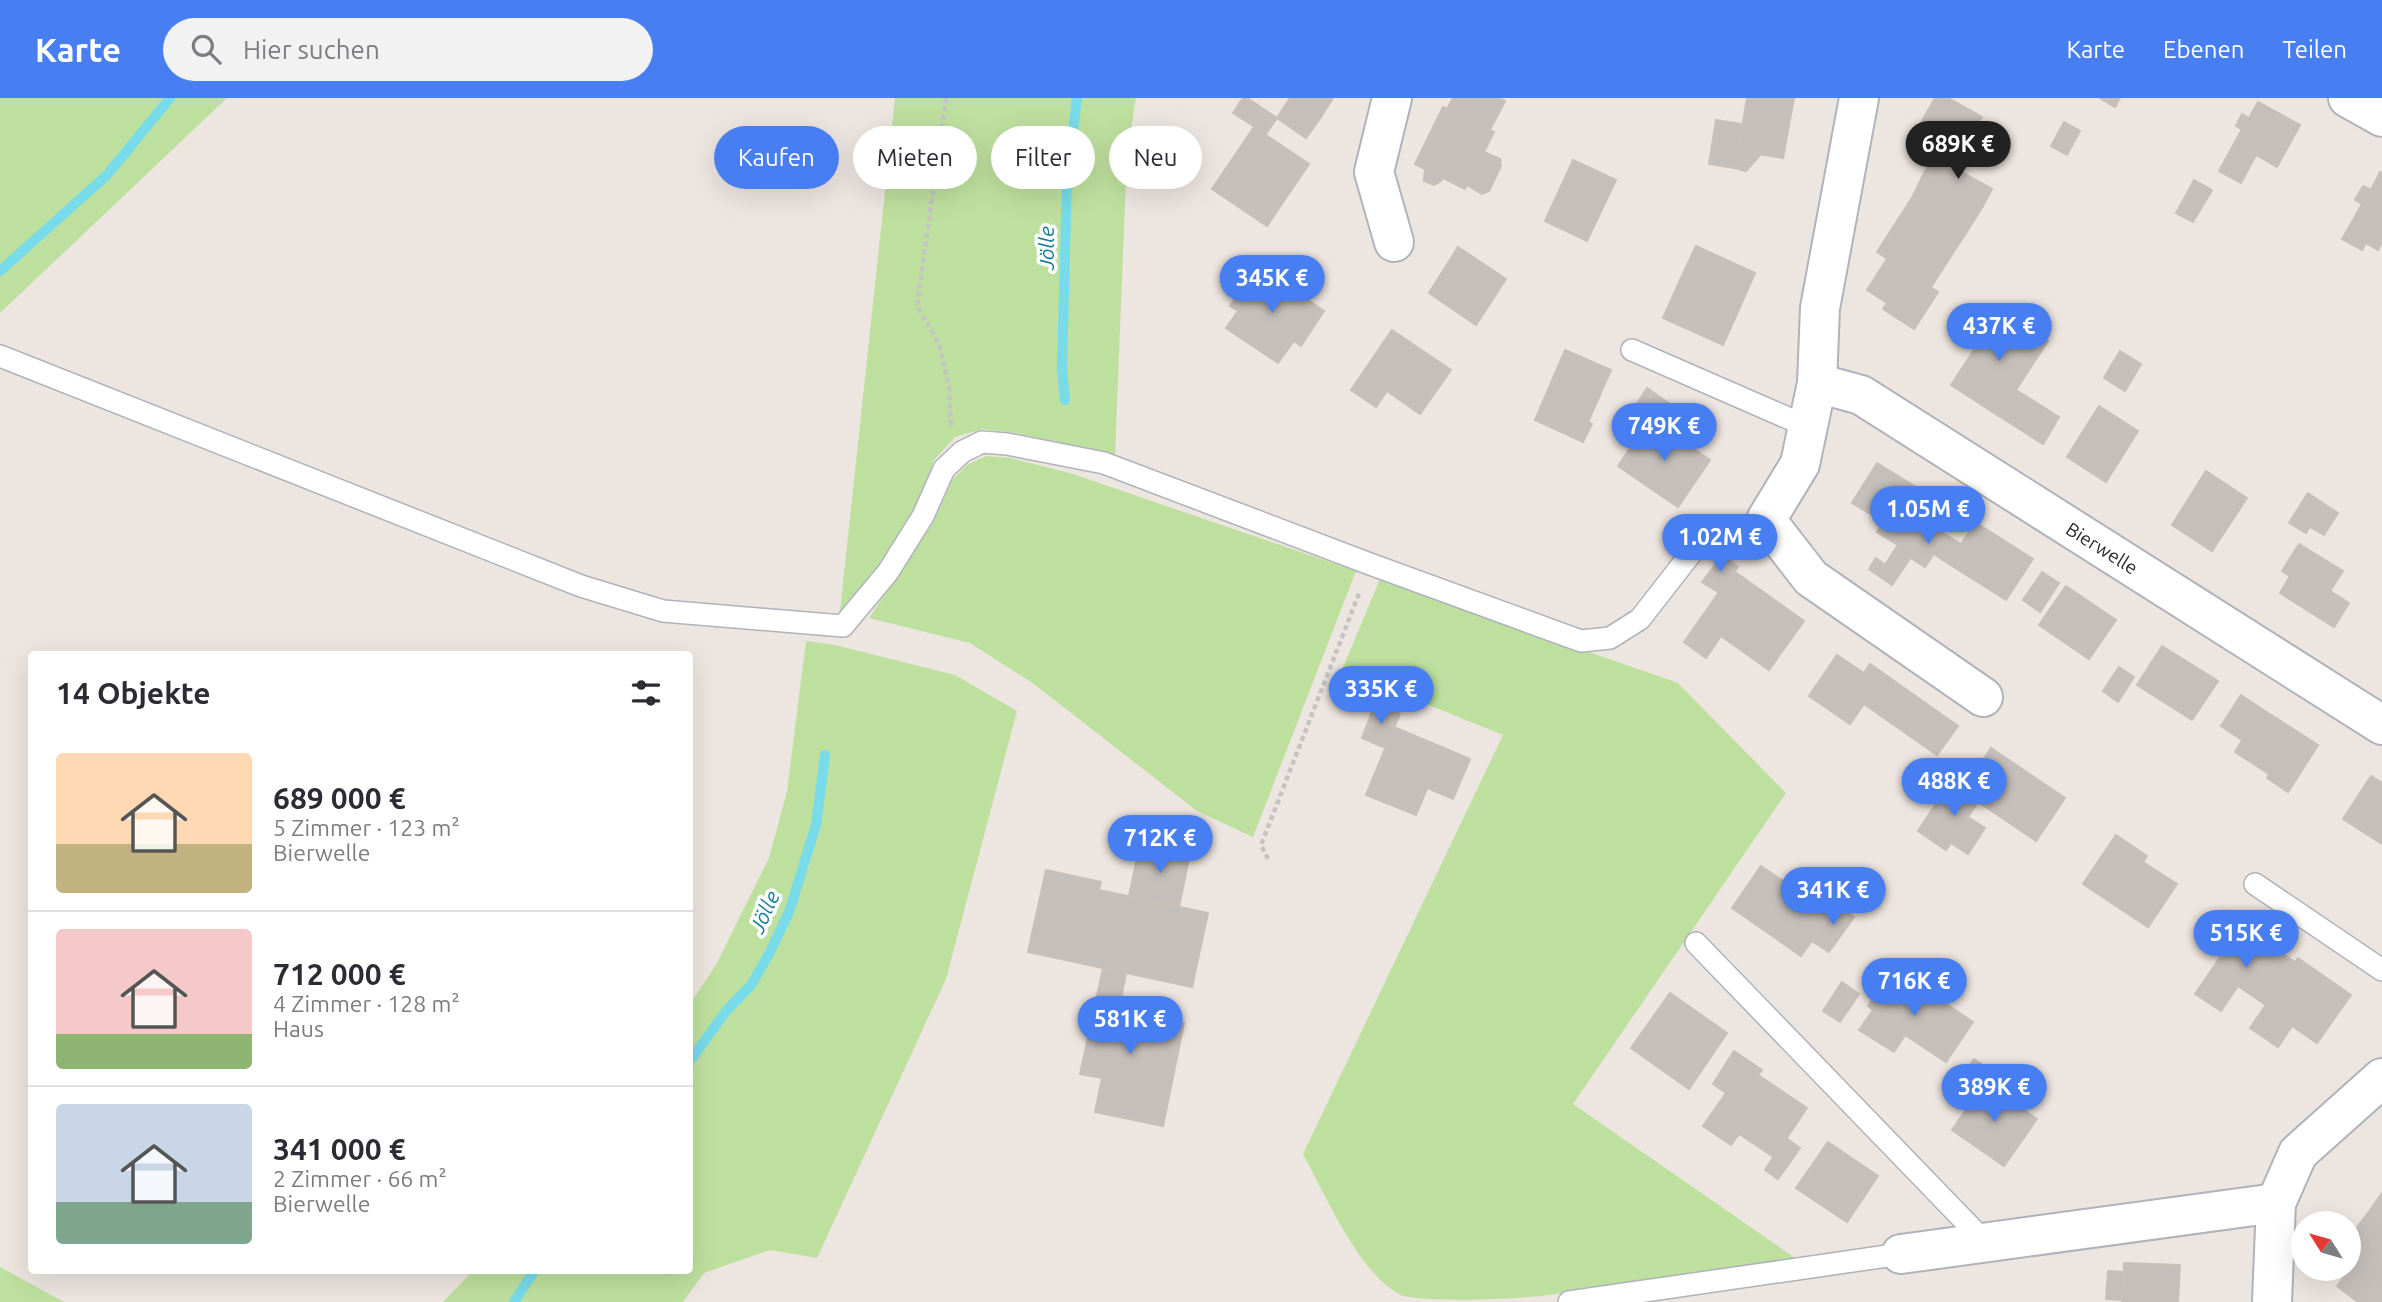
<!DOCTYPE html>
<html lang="de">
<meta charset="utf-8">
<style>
body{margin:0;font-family:Ubuntu,sans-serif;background:#f2f2f3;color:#2b2b33;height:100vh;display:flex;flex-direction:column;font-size:26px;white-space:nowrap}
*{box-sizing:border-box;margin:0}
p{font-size:23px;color:#7c7c81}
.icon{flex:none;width:38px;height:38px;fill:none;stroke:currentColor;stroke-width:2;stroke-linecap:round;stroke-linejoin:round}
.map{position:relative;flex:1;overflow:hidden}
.panel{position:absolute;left:28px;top:553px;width:665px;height:623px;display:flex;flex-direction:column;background:#fff;border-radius:7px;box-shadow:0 7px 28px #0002}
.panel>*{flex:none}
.guide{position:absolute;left:714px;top:28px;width:665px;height:63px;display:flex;gap:14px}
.needle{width:46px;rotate:307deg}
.fabs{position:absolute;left:2291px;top:1113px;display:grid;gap:14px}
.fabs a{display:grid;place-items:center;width:70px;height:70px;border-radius:50%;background:#fff;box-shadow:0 7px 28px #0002;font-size:35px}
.price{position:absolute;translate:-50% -60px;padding:0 16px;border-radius:24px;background:#477ff2;color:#fff;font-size:23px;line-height:46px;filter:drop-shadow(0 2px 4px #0008)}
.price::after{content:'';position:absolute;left:50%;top:42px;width:21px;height:16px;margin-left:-10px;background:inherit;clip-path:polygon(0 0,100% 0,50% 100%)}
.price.selected{background:#222;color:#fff}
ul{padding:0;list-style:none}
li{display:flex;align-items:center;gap:21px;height:175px;padding:0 28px}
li+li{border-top:2px solid #e1e1e2}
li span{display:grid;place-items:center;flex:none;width:196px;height:140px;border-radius:7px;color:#555}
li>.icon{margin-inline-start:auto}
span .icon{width:84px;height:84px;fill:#fffc;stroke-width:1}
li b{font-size:30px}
h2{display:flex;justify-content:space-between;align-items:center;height:84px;padding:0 28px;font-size:30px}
.pill{padding:0 24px;border-radius:32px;background:#fff;box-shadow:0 7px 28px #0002;font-size:24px;line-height:63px}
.pill.selected{background:#477ff2;color:#fff}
header{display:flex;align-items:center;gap:42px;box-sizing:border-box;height:98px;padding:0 35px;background:#477ff2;color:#fff}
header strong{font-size:33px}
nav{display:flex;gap:38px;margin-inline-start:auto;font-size:24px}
.search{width:490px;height:63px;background:#f2f2f3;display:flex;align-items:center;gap:18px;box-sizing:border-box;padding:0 24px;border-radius:38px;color:#7c7c81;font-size:26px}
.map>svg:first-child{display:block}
.green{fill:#bee09e}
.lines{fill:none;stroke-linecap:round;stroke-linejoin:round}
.stream{stroke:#77dbe9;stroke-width:10}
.building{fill:#c5bfbb;stroke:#c8c0b8;stroke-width:2}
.service-casing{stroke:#afb3bb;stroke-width:24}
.minor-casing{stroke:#afb3bb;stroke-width:42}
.path{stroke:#c4c4c4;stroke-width:4.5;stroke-dasharray:5 3.5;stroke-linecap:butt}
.service{stroke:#fff;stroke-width:21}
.minor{stroke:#fff;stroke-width:38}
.labels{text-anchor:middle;stroke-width:7;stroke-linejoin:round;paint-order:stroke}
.street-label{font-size:19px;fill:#2c2c2c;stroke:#fff}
.water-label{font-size:21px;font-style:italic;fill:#147d98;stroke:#fff}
</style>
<header>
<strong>Karte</strong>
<div class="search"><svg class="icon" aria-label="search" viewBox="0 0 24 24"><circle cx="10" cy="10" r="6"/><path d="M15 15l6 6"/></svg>Hier suchen</div>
<nav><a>Karte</a><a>Ebenen</a><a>Teilen</a></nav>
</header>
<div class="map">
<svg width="2382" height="1204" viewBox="0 0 2382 1204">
<rect width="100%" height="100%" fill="#ede5df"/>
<g class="green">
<polygon points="0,0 227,0 0,215"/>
<polygon points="895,0 1136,0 1127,55 1115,357 1015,335 983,331 955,339 934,362 913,417 880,468 840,513"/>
<polygon points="986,358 1010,360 1073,376 1356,473 1253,739 1197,713 1034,586 970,545 869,520 933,425 953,381 967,367"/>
<path d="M1380,481L1678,585L1786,695L1573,1006L1798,1162C1712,1175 1626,1188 1540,1198C1502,1202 1438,1204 1403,1198C1361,1180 1325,1096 1303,1056L1503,637L1342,572Z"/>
<polygon points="806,543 835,547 955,577 1017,613 946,881 817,1160 770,1152 704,1175 683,1204 443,1204 473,1173 690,1172 690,906 716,867 769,760 787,693"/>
<polygon points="0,1169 64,1204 0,1204"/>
</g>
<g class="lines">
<g class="stream">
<polyline points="0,173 107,77 170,0"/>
<polyline points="1065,302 1062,271 1067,79 1077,0"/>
<polyline points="690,963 726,913 751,887 769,856 789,814 816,727 825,657"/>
<polyline points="514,1204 535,1172"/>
</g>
</g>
<g class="building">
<polygon points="1243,0 1247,0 1277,20 1266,36 1233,15"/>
<polygon points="1290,0 1321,19 1306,40 1277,20"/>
<polygon points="1293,0 1333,0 1321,19"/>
<polygon points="1453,0 1498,0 1505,3 1490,32 1447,11"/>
<polygon points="1747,0 1794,0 1783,60 1738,53"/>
<polygon points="1935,0 1948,0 1982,19 1953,69 1910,44"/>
<polygon points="2100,0 2120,0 2115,9"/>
<polygon points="2258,4 2300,27 2277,69 2256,57 2241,85 2219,73 2242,31 2236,28 2242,16 2249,20"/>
<polygon points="1443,9 1494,34 1484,54 1500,61 1501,68 1489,93 1482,96 1467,87 1465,91 1443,80 1441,83 1434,87 1424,83 1425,71 1415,66"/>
<polygon points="1716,22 1742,26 1735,70 1709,66"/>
<polygon points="2064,24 2080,33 2067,57 2051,48"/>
<polygon points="1254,29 1309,66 1267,128 1212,91"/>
<polygon points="1738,53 1761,56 1746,73 1735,70"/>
<polygon points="1935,59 1992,91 1983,108 1924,75"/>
<polygon points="1573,62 1616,82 1587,143 1545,123"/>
<polygon points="2380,74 2382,75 2382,129 2357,115 2362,106 2355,102 2363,88 2371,92"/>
<polygon points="1924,75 1983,108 1966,135 1912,100"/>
<polygon points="2194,82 2212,92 2193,124 2176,115"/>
<polygon points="1912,100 1966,135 1931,189 1877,154"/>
<polygon points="2357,115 2382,129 2382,144 2378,152 2366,145 2362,152 2342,141"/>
<polygon points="1696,148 1755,175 1740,209 1680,182"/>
<polygon points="1458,149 1506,181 1476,227 1429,195"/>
<polygon points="1887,161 1938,194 1914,231 1883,211 1887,205 1867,192"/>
<polygon points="1257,167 1324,213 1301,248 1294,243 1278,265 1226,230 1238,213 1230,208"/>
<polygon points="1680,182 1740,209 1723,247 1663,220"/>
<polygon points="2000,212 2048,243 1999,318 1951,287"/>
<polygon points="1392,232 1451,272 1420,316 1387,293 1376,309 1351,292"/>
<polygon points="1565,252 1611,272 1588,324 1592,326 1583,344 1535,322"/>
<polygon points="2120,253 2141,266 2125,293 2104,280"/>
<polygon points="1647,290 1674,309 1665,322 1638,304"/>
<polygon points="2016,292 2059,319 2043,346 1999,318"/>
<polygon points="2099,308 2138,333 2106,384 2067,359"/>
<polygon points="1650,321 1710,362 1678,409 1618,368"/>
<polygon points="1877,365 1929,397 1898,447 1877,434 1884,424 1852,405"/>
<polygon points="2206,373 2247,400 2212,453 2172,427"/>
<polygon points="2308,395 2324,406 2306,435 2289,425"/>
<polygon points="2324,406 2338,415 2324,437 2310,429"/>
<polygon points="1917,417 1932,428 1892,487 1869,471 1876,460 1885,467"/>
<polygon points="1975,424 2033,461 2006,502 1949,466"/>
<polygon points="1932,428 1946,437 1925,469 1911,460"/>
<polygon points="1946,437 1961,446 1949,466 1934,456"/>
<polygon points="2299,446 2343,473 2330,493 2349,505 2334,529 2280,495 2290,478 2282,473"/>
<polygon points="1723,457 1738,469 1719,495 1702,484"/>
<polygon points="1734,473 1804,523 1769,572 1721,538 1706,560 1684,544"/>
<polygon points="2042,474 2059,485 2040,514 2023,502"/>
<polygon points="2066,488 2116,522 2089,561 2039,527"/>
<polygon points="2162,548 2218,583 2192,622 2137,587"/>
<polygon points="1837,557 1864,575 1870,566 1958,628 1937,657 1864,606 1850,626 1809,598"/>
<polygon points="2119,569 2134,579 2118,604 2103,593"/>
<polygon points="2241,597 2262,611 2242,642 2221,628"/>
<polygon points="1375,606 1400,616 1385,650 1362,640"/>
<polygon points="2262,611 2318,647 2288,694 2267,680 2269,676 2235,654"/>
<polygon points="1394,629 1444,650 1416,717 1366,697"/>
<polygon points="1444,650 1470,661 1453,701 1427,690"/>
<polygon points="1991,650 2065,700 2036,743 1962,693"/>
<polygon points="1959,671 1971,679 1962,693 1978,704 1968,719 1985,730 1968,756 1951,745 1946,752 1918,733"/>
<polygon points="2371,678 2382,685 2382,746 2343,721"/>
<polygon points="2116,737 2147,758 2143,764 2177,786 2148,829 2083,786"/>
<polygon points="1140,746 1190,756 1179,809 1129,798"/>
<polygon points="1761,768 1831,816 1801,858 1732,810"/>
<polygon points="1046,772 1101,784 1099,792 1208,815 1192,889 1028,854"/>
<polygon points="1829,802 1854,819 1829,854 1812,843 1831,816 1824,811"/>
<polygon points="2231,813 2245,823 2223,856 2208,846"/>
<polygon points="2245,823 2258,831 2255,837 2295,864 2266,907 2238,888 2221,913 2195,896"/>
<polygon points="2298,860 2351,897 2317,945 2292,928 2278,949 2250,930"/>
<polygon points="1103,870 1126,875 1119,911 1184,925 1163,1028 1095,1014 1102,980 1080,976"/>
<polygon points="1893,870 1973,924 1946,964 1905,937 1894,954 1859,932 1873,912 1868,908"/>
<polygon points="1842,884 1859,896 1840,924 1823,913"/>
<polygon points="1670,895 1727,935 1689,991 1631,950"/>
<polygon points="1734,953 1762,972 1758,977 1807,1010 1774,1059 1739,1036 1731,1047 1703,1028 1726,995 1713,986"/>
<polygon points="1974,961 1992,973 1971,1004 1952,992"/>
<polygon points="1984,985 2037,1021 2004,1068 1952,1032"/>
<polygon points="1786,1040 1800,1050 1778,1081 1765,1072"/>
<polygon points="1828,1044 1878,1078 1847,1124 1796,1090"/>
<polygon points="2382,1095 2382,1132 2365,1119"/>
<polygon points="2365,1119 2382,1132 2382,1176 2348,1152 2348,1140"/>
<polygon points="2359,1159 2382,1176 2382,1204 2358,1204 2337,1188"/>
<polygon points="2124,1165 2180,1167 2178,1204 2122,1204"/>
<polygon points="2108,1173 2124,1174 2122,1202 2106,1201"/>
</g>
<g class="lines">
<g class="service-casing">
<g id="service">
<polyline points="1632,252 1806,328"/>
<polyline points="0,258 581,488 663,513 843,528 888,474 923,418 944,371 962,354 982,344 1007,346 1104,365 1370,466 1581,543 1610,540 1640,521 1696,449"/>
<polyline points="2255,786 2382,872"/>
<polyline points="1696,845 1985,1144"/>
<polyline points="1569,1204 1901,1156"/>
</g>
</g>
<g class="minor-casing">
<g id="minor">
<polyline points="1392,0 1374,74 1394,144"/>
<polyline points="1859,0 1820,210 1817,285 1800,366 1766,422 1811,480 1983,599"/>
<polyline points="2348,0 2382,19"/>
<polyline points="1817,285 1861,297 2382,627"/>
<polyline points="1901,1156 2276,1105"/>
<polyline points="2272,1204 2276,1105 2298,1055 2382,980"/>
</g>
</g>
<g class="path">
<polyline points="946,0 917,208 939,246 949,288 951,328"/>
<polyline points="1268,761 1261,747 1360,493"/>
</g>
<use href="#service" class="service"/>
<use href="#minor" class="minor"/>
</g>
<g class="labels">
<g class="street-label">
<text transform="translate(2102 450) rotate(32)" y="7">Bierwelle</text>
</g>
<g class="water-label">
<text transform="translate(1047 150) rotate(-90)" y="7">Jölle</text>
<text transform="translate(765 814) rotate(-66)" y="7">Jölle</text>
</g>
</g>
</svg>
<div class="fabs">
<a><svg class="needle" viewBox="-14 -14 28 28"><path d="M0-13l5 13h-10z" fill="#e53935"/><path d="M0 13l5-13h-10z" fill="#7c7c81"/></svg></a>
</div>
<b class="price selected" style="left:1958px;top:83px">689K €</b>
<b class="price" style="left:1272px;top:217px">345K €</b>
<b class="price" style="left:1999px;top:265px">437K €</b>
<b class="price" style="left:1664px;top:365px">749K €</b>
<b class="price" style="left:1928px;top:448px">1.05M €</b>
<b class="price" style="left:1720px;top:476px">1.02M €</b>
<b class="price" style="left:1381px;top:628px">335K €</b>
<b class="price" style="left:1954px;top:720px">488K €</b>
<b class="price" style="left:1160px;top:777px">712K €</b>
<b class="price" style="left:1833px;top:829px">341K €</b>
<b class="price" style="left:2246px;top:872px">515K €</b>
<b class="price" style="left:1914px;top:920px">716K €</b>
<b class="price" style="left:1130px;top:958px">581K €</b>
<b class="price" style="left:1994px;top:1026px">389K €</b>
<div class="guide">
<a class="pill selected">Kaufen</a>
<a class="pill">Mieten</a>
<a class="pill">Filter</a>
<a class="pill">Neu</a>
</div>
<section class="panel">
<h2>14 Objekte<svg class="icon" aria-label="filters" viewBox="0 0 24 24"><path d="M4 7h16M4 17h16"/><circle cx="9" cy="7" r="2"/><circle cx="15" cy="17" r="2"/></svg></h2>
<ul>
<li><span style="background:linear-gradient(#ffd9b3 65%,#c2b280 0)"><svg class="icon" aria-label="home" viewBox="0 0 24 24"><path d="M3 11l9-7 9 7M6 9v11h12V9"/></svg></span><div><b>689 000 €</b><p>5 Zimmer · 123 m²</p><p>Bierwelle</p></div></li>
<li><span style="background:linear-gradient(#f6c9c9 75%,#8fb573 0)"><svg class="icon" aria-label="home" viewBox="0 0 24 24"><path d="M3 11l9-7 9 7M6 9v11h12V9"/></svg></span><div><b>712 000 €</b><p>4 Zimmer · 128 m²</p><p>Haus</p></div></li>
<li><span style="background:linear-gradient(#c9d6e8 70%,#7fa58c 0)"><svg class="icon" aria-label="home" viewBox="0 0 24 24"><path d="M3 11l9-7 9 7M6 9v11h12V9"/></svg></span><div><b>341 000 €</b><p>2 Zimmer · 66 m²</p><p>Bierwelle</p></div></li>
</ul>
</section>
</div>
